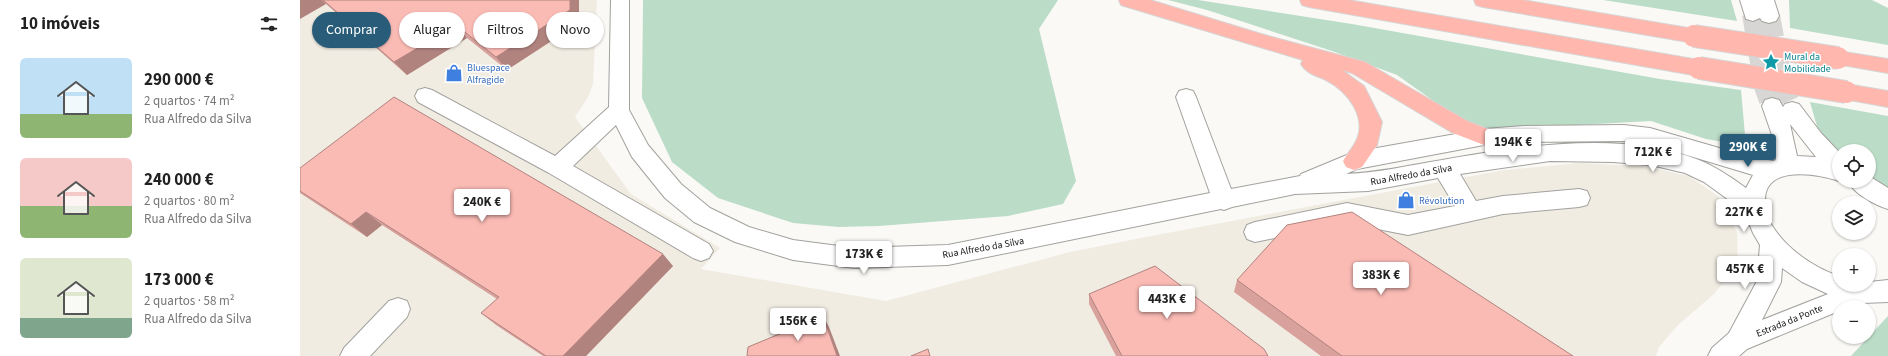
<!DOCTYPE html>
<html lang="pt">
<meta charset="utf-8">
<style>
body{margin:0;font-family:"Source Sans 3",sans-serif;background:#f6f6f6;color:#222;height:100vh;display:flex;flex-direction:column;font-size:15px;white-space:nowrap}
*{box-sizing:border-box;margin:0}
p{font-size:13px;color:#767676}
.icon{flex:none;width:22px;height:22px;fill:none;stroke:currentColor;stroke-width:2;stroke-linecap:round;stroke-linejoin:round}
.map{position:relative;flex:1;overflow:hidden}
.panel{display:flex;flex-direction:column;background:#fff;width:300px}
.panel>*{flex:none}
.hud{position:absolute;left:12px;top:12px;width:380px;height:36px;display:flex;gap:8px}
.controls{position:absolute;left:1532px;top:144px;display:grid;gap:8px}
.controls a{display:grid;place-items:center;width:44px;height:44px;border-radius:50%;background:#fff;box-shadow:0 1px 3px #0004;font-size:20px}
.price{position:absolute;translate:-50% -34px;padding:0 9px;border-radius:4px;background:#fff;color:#222;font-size:13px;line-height:26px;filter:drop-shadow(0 1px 2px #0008)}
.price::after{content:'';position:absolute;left:50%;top:24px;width:12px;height:9px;margin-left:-6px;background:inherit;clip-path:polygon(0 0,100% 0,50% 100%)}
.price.selected{background:#285c78;color:#fff}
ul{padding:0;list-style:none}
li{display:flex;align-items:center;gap:12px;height:100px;padding:0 20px}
li span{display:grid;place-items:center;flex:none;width:112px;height:80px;border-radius:6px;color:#555}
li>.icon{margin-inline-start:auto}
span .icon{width:48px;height:48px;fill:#fffc;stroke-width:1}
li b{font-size:17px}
h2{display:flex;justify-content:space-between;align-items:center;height:48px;padding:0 20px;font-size:17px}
.tag{padding:0 14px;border-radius:18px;background:#fff;box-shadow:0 1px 3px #0004;font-size:14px;line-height:36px}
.tag.selected{background:#285c78;color:#fff}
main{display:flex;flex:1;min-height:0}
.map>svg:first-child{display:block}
.built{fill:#f1ece2}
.green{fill:#bbdcc7}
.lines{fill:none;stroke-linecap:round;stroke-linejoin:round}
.minor-tunnel{stroke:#d7d6d4;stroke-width:22;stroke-dasharray:22 11;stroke-linecap:butt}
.minor-casing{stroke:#a2a19e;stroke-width:2}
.highway-casing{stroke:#d5d5d4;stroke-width:2}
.minor{fill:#fff;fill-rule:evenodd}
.highway{fill:#ffb7ae;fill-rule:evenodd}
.highway-bridge-casing{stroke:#d5d5d4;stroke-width:24;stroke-linecap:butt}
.highway-bridge{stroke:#ffb7ae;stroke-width:22}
.wall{fill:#d8a19c}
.shaded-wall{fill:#b0837f}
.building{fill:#fbbbb5;stroke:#b0837f}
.labels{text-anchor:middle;stroke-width:3;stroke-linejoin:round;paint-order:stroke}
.culture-label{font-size:10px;fill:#0d838f;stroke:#fff;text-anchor:start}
.shop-label{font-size:10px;fill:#366cbe;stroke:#fff;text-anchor:start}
.street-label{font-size:10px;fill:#131312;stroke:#fff}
</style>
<main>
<section class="panel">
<h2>10 imóveis<svg class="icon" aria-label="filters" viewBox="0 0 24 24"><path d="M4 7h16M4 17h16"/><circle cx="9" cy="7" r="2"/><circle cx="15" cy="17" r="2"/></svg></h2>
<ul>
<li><span style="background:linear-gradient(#bfe0f5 70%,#8fb573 0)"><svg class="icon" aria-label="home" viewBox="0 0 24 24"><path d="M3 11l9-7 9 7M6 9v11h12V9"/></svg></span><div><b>290 000 €</b><p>2 quartos · 74 m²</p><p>Rua Alfredo da Silva</p></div></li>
<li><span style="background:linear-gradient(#f6c9c9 60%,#8fb573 0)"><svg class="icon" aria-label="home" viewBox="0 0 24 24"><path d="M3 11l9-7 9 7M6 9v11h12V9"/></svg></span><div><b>240 000 €</b><p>2 quartos · 80 m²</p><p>Rua Alfredo da Silva</p></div></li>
<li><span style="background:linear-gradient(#dfe7d0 75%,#7fa58c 0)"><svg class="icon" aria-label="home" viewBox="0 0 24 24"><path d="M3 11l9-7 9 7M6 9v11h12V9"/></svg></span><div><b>173 000 €</b><p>2 quartos · 58 m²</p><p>Rua Alfredo da Silva</p></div></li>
</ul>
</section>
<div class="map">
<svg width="1588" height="356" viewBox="0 0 1588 356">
<rect width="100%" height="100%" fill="#faf9f6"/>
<polygon class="built" points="0,0 297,0 293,84 288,97 275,117 331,194 420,248 401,269 586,301 770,252 851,236 1204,170 1279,163 1342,166 1389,176 1418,196 1437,232 1438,265 1414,294 1378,325 1359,347 1356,356 0,356"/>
<g class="green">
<polygon points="343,0 758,0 739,29 776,181 763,204 708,216 579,226 539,227 493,223 418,198 372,162 342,98"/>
<polygon points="868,0 898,0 1052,24 1360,79 1441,90 1446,146 1406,139 1351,121 1186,130 1159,119 1097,75 1035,52 907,10"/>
<polygon points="1303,0 1431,0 1437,21"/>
<polygon points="1489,0 1572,0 1588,8 1588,45 1490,28"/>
<polygon points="1510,102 1588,116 1588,189 1569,175 1569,151 1539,152 1520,137"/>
<polygon points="1588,316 1588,356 1551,356"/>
</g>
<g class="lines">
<g class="minor-tunnel">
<polyline points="1453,14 1465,86 1472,106"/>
<polyline points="1469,16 1483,90 1492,110"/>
</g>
<g class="minor-casing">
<g id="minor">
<path d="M311,0H329V110L348,145L381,184L410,208L449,227L493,240L554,248L648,245L910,193L876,97L879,91L886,89L893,91L896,97L931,189L1000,176L1001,174L1054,152L1184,129L1224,126L1324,125L1350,128L1440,154L1473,161L1476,160L1472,135L1462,106L1465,100L1472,98L1479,100L1483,107L1485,104L1492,102L1499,104L1521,133L1539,152V181C1518,174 1464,164 1465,201C1465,210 1468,220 1473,227C1487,249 1514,268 1539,276V285H1569V282L1588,280V302L1563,303L1551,307H1539V311L1447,349L1439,356H1408L1412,348L1429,333L1457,281L1460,245L1453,233L1444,211L1404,182L1385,173L1351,165L1313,162L1250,161L1160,174L1176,201L1203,196L1279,189L1287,191L1290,198L1287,205L1279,207L1203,214L1108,235L1047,223L955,242L947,239L944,232L947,225L955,222L1047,203L1108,215L1155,206L1138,178L1068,191L995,194L932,207L924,210L921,209L648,265L554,268L493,260L435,242L394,222L365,198L332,157L316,125L273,166L409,244L413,251L409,258L401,261L393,258L249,173L118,102L115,96L118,90L125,88L132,90L255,156L309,107ZM1490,124L1516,157L1497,156ZM1324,141L1350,144L1453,175L1446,188C1431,177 1416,167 1399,160C1326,130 1218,146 1142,160C1110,165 1079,173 1046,174L1057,169L1184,145L1224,142ZM1482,268L1502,282L1528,294L1462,320L1481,282Z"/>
<polygon points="1440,0 1474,0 1479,16 1476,21 1469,23 1462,21 1460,18 1453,21 1446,19"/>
<path d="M1569,176L1588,188V209C1575,205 1554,194 1548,181H1569Z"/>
<polygon points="98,298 107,301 110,309 107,317 70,356 40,356 44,348 89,301"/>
</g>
</g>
<g class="highway-casing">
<g id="highway">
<path d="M819,0H850L961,34L1065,62L1167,121L1192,131L1195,137L1192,143L1184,145L1153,133L1052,73L1042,70L1064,86L1082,122L1077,145L1062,167L1054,170L1046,167L1043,161C1047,154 1052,149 1055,143C1069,119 1048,91 1026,80C1017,76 1006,73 1001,64L1003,60L821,5Z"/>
<polygon points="1000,0 1048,0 1399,60 1406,63 1409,68 1406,73 1399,76 1009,7 1002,5"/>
<polygon points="1174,0 1222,0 1394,29 1401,31 1404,36 1401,41 1394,43 1183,7 1176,5"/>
<polygon points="1538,51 1588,59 1588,73 1531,63 1528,58 1531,53"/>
<polygon points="1546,84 1588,91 1588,107 1539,98 1536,92 1539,86"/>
</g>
</g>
<use href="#minor" class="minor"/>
<use href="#highway" class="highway"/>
<g class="highway-bridge-casing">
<g id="highway-bridge">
<polyline points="1394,36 1538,58"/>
<polyline points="1399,68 1546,92"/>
</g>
</g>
<use href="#highway-bridge" class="highway-bridge"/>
</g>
<g class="wall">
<polygon points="0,0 279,0 279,23 207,70 167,38 107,75 26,4"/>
<polygon points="0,168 373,266 286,356 243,356 196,325 181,313 197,299 82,225 67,237 0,193"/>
<polygon points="937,280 1273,356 1021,356 934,292"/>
<polygon points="789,294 968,356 816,356 789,304"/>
</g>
<g class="shaded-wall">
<polygon points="0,0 22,0 26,4 0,19"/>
<polygon points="270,0 279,0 279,23 207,70 196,57"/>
<polygon points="156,25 167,38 107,75 94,62"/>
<polygon points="66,212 82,225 67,237 51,224"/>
<polygon points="363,254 373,266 286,356 263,356"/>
<polygon points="523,316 529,327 540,356 537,356"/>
</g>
<g class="building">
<polygon points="23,0 270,0 270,10 196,57 156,25 94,62"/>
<polygon points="94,97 363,254 263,356 246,356 181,313 199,297 66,212 51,224 0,191 0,168"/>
<polygon points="1052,212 1273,356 1042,356 937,280 987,225"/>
<polygon points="855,266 964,349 968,356 822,356 789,294"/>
<polygon points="523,316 537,356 447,356 448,347"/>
<polygon points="628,349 630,356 611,356"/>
</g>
<defs>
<g id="sight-bare" transform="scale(1.38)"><path d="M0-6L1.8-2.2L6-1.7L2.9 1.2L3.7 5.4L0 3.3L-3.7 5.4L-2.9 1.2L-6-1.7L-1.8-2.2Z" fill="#0f9aa8" stroke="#fff" stroke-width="2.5" paint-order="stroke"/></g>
<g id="shop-bare" transform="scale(1.38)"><path d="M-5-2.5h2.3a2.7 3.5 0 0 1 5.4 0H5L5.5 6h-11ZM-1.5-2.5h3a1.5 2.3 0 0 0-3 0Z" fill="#3f7fe0" stroke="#fff" stroke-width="2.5" paint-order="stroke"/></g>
</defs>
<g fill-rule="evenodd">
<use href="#sight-bare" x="1471" y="62"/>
<use href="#shop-bare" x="154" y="73"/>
<use href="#shop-bare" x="1106" y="200"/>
</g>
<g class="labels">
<g class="culture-label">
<text x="1484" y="60">Mural da<tspan x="1484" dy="12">Mobilidade</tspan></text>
</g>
<g class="shop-label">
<text x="167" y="71">Bluespace<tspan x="167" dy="12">Alfragide</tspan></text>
<text x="1119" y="204">Révolution</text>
</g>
<g class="street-label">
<text transform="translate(1111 174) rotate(-10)" y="4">Rua Alfredo da Silva</text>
<text transform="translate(683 247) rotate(-10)" y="4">Rua Alfredo da Silva</text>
<text transform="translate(1489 320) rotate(-22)" y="4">Estrada da Ponte</text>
</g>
</g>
</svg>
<div class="controls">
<a><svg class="icon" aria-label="locate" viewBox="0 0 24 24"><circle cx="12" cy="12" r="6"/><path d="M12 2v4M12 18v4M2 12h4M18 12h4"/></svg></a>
<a><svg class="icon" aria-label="layers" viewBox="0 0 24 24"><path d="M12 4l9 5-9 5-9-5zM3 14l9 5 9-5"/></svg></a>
<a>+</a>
<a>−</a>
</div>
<b class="price" style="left:1213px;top:163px">194K €</b>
<b class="price selected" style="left:1448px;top:168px">290K €</b>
<b class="price" style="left:1353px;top:173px">712K €</b>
<b class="price" style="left:182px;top:223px">240K €</b>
<b class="price" style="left:1444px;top:233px">227K €</b>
<b class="price" style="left:564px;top:275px">173K €</b>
<b class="price" style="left:1445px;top:290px">457K €</b>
<b class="price" style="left:1081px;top:296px">383K €</b>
<b class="price" style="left:867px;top:320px">443K €</b>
<b class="price" style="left:498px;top:342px">156K €</b>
<div class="hud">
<a class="tag selected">Comprar</a>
<a class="tag">Alugar</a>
<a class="tag">Filtros</a>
<a class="tag">Novo</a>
</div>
</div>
</main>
